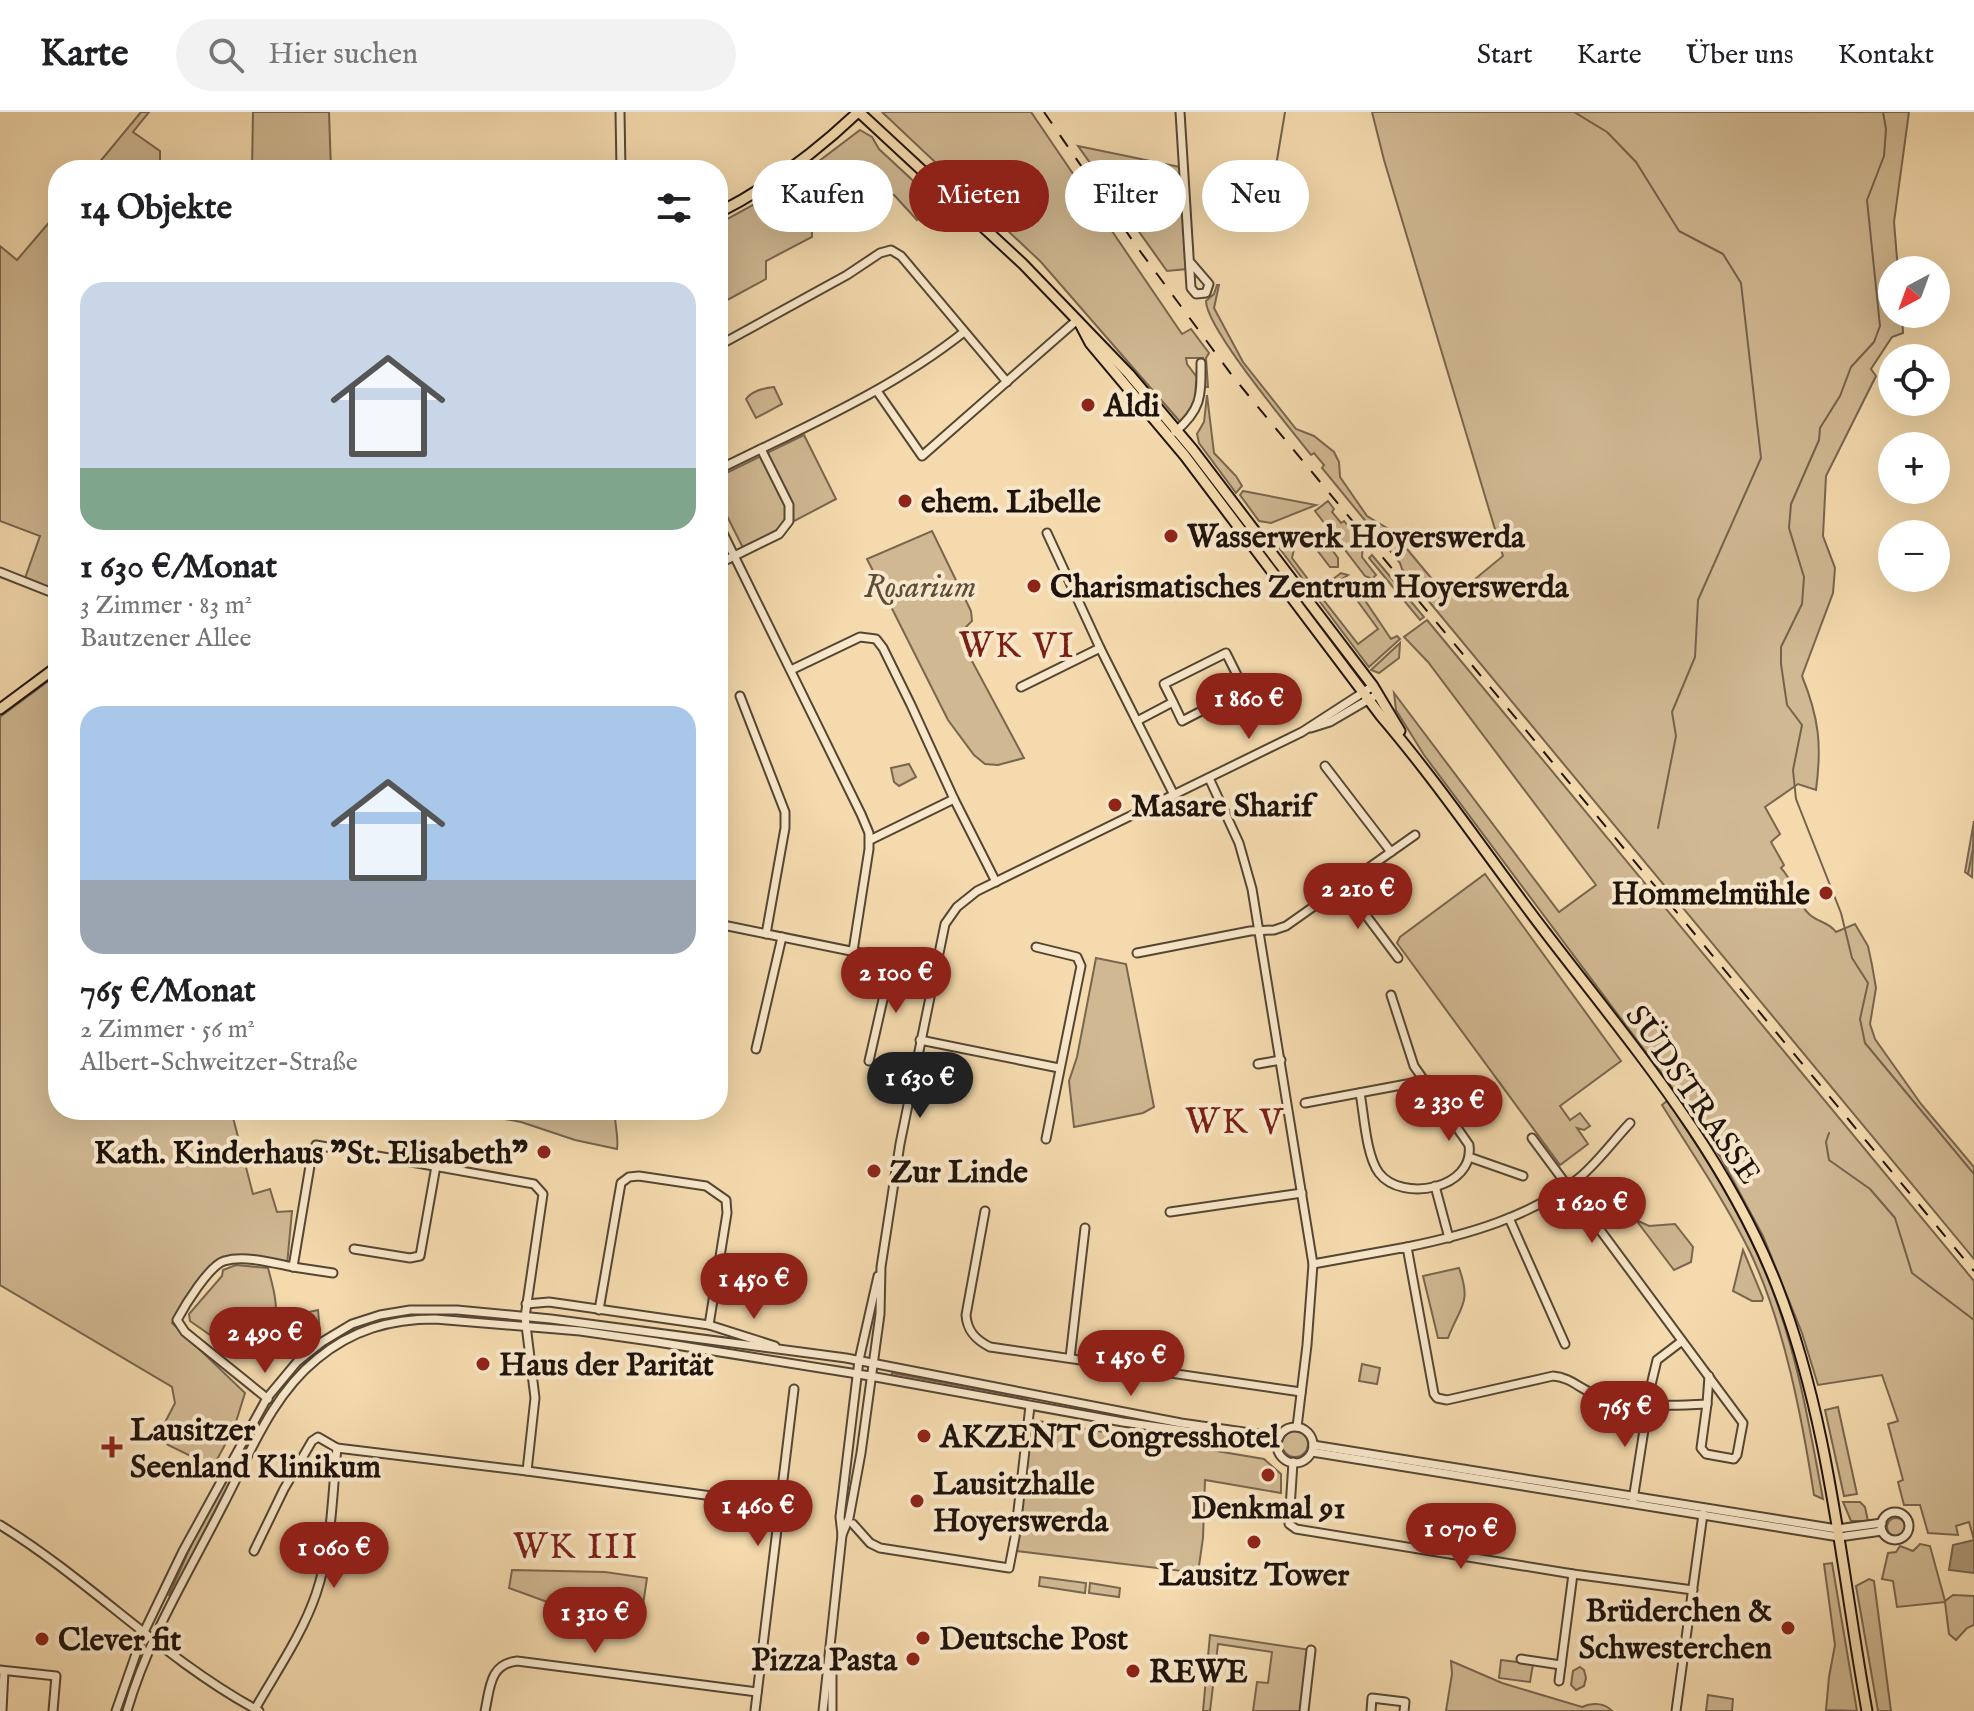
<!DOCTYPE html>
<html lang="de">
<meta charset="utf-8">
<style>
body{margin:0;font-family:"IM FELL English",serif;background:#f2f2f2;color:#202124;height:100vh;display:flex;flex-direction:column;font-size:30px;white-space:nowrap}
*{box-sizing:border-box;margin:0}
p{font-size:26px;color:#757577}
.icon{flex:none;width:44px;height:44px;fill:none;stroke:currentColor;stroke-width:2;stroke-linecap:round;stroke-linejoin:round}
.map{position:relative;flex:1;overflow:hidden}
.sheet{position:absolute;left:48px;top:48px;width:680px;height:960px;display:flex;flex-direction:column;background:#fff;border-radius:32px;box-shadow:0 8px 32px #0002}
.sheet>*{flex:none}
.top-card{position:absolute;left:752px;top:48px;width:760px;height:72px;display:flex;gap:16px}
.needle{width:52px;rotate:221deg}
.controls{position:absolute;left:1878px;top:144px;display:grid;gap:16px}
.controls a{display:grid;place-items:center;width:72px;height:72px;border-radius:50%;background:#fff;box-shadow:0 8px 32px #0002;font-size:40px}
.price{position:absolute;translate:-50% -68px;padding:0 18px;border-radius:28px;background:#8f2418;color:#fff;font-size:26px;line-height:52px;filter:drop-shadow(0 2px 4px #0008)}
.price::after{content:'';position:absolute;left:50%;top:48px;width:24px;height:18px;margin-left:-12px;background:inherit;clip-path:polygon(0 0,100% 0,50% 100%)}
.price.current{background:#222;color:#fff}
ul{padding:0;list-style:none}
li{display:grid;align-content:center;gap:16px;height:424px;padding:0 32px}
li span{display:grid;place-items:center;height:248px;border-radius:24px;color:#555}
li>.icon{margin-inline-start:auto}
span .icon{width:144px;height:144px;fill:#fffc;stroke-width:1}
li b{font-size:34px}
h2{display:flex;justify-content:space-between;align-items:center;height:96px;padding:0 32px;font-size:34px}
.chip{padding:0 28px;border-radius:36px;background:#fff;box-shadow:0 8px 32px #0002;font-size:28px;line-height:72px}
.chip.current{background:#8f2418;color:#fff}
header{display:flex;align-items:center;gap:48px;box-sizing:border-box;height:112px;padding:0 40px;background:#fff;border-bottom:2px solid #e0e0e0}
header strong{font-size:38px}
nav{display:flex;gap:44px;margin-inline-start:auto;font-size:28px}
.search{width:560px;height:72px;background:#f2f2f2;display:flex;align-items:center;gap:20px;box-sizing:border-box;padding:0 28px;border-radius:44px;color:#757577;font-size:30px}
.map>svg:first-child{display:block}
.green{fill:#d0b892;stroke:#78664f;stroke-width:2}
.water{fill:#ac9776;stroke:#74634c;stroke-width:2}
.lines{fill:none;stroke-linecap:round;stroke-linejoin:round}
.stream{stroke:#74634c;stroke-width:2}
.minor-casing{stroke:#544634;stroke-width:11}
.major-casing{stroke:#1f140c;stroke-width:13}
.minor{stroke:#f8e7ca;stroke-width:7}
.major{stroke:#f4daad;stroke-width:9}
.rail{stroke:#1f140c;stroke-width:2;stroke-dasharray:14 14;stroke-linecap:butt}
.poi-dot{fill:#8f2418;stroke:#f8e7ca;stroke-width:3}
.labels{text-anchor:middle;stroke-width:8;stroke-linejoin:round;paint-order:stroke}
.poi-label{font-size:32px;font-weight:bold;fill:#1f140c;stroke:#f8e7ca;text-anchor:start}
.park-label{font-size:32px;font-style:italic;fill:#5d4d3b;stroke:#f8e7ca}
.street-label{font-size:32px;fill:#1f140c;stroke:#f8e7ca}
.quarter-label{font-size:36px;letter-spacing:2px;fill:#7a1f14;stroke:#f8e7ca}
</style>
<header>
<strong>Karte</strong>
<div class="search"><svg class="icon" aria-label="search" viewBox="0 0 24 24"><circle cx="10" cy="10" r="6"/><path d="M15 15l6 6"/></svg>Hier suchen</div>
<nav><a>Start</a><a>Karte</a><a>Über uns</a><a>Kontakt</a></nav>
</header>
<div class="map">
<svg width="1974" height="1599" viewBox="0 0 1974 1599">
<rect width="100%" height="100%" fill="#f4daad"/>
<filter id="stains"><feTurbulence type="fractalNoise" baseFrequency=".0025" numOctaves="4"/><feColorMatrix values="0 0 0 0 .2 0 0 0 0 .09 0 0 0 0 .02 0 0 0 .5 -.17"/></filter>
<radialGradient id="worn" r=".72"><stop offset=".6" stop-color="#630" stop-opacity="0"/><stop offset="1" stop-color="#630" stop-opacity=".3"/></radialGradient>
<g class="green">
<polygon points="141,0 149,0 133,20 160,39 160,58 93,58"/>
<polygon points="253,0 329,0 331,58 252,58"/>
<polygon points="882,0 1031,0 1182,222 1191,217 1209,241 1206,246 1208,275 1205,275 1203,246 1186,246 1187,252 1199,268 1196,291 1182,312 1041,150"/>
<path d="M1372,0H1909L1894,110L1898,158H1892V202H1902L1903,221L1892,225L1871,257L1876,264L1826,364L1823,424L1835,456L1833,481L1802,564C1819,606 1822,633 1816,678L1798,672L1765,695L1780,722L1771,730L1784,753L1781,756C1794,769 1796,790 1809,802C1817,810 1829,810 1836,820L1855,812L1868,834L1872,853L1876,876L1870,912L1875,927L1921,992L1974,1055V1147L1402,457L1400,451L1322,356L1324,353L1314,341L1311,343C1290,316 1206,216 1206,189L1214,182L1217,173H1219L1214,196L1243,250L1296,317L1314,324L1334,340L1339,350L1340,365L1367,404L1392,419L1442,479L1457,482L1503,444L1384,48Z"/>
<polygon points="860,18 872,25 879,37 936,90 917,108 894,83 879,81 856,98 812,116 812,125 766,149 766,167 718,193 718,112 775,81 794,92 802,85 803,73 798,65"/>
<polygon points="1078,34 1180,55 1187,157 1167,159"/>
<polygon points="58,100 58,483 24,469 40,424 0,409 0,134 17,148"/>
<path d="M774,275L782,292L756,306L746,287C752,279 764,276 774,275Z"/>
<polygon points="1207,283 1214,341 1236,364 1242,374 1236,381 1199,331 1197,322 1204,310"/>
<polygon points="804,323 836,387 743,436 718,386 718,365"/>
<polygon points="1243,379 1316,393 1271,411 1259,409 1240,383"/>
<polygon points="1328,389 1334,397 1332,400 1341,411 1344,409 1363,433 1362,445 1376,463 1372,467 1365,464 1315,399"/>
<polygon points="932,419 971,499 972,509 958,523 1024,646 998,653 985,652 974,643 948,608 867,447"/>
<polygon points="1282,419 1287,420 1295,433 1292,446 1317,479 1341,461 1348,463 1319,482 1358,532 1378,517 1348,476 1348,471 1351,468 1356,469 1354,472 1391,527 1397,524 1400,527 1369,555 1271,425"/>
<polygon points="1322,434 1333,439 1338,446 1338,455 1330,455 1317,438 1318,435"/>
<polygon points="1372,443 1424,505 1420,508 1369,446"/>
<polygon points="1427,508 1974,1169 1974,1428 1969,1410 1956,1414 1958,1423 1928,1421 1920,1393 1904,1393 1898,1370 1903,1368 1888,1312 1898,1309 1882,1263 1818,1273 1802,1221 1763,1124 1721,1046 1669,971 1424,643 1396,598 1394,581 1559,800 1596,773 1428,550 1404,525"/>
<polygon points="1400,531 1399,546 1379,561 1371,558"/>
<path d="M58,562V998H231L253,1082L270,1077L277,1100L292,1099L287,1153C265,1150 233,1143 214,1156L172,1211L245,1281L234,1316L213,1355L168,1333L158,1324L175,1291L172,1275L0,1173V605Z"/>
<polygon points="909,652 916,665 899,674 894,670 891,656"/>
<polygon points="1974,709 1972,765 1965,760"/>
<polygon points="1485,762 1621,949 1560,994 1570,1008 1580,1001 1590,1014 1584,1018 1577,1016 1588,1032 1560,1053 1397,831 1400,825"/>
<polygon points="1096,846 1126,852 1154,995 1143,1001 1074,1015 1069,969 1077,945"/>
<path d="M1667,989C1709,1049 1747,1111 1773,1180C1798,1246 1810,1317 1823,1387L1814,1383C1802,1306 1784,1211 1750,1140C1725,1089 1692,1041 1662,993Z"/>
<path d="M457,998H615C614,1012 619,1023 617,1037L575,1028L521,1010Z"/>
<polygon points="1636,1108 1649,1114 1675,1112 1693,1135 1691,1150 1674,1158"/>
<polygon points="1743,1138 1763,1186 1762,1189 1752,1189 1733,1179"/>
<path d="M236,1153L268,1156C279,1196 285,1223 243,1246L190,1209L189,1202L222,1164L223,1158Z"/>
<path d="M1459,1156C1472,1192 1460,1194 1448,1226H1438L1423,1164Z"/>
<polygon points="318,1198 320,1221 305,1232 286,1225 283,1214 287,1205"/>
<path d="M444,1201L507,1206V1209C432,1201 364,1197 305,1253L303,1250C343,1213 391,1202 444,1201Z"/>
<polygon points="1362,1252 1380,1256 1377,1272 1359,1269"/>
<polygon points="892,1261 1027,1286 1026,1288 892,1264"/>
<polygon points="1838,1295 1857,1382 1844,1384 1825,1298"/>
<polygon points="261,1304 263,1305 171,1484 169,1483 193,1429"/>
<polygon points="1032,1308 1264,1347 1281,1362 1281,1381 1205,1368 1203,1426 1198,1461 1017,1439"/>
<circle cx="1295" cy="1332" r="13"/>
<polygon points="1843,1390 1860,1390 1865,1395 1868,1409 1851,1409"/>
<circle cx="1896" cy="1415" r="9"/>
<polygon points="1920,1432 1930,1434 1945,1489 1953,1483 1974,1484 1974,1513 1967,1516 1956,1528 1949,1522 1945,1490 1897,1495 1893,1469 1882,1467 1888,1441 1896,1440 1900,1434 1913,1439"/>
<polygon points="1832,1451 1857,1599 1826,1598 1829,1565 1835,1533 1824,1452"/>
<polygon points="512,1458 605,1460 647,1466 641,1506 550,1491 509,1476"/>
<polygon points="1040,1465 1086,1471 1085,1481 1039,1474"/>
<polygon points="1869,1467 1874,1469 1891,1599 1878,1599 1856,1474"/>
<polygon points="1090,1471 1120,1476 1119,1485 1089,1481"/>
<polygon points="1210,1523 1311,1538 1304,1599 1253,1599 1257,1570 1268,1571 1272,1540 1218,1532 1210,1599 1203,1599"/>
<polygon points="1501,1548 1533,1552 1530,1570 1499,1566"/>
<path d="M1451,1549L1502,1571L1582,1595C1592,1590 1605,1591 1612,1599H1446L1452,1562Z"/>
<polygon points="1580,1555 1584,1558 1586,1566 1584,1574 1576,1578 1571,1573 1573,1559"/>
<polygon points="1708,1583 1733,1587 1732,1599 1706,1599"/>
</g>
<polygon class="water" points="1974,1428 1974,1461 1949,1458 1953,1433"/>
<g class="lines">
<g class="stream">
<polyline points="1574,0 1607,20 1636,50 1679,119 1723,142 1741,171 1761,346 1698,488 1695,545 1672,600 1676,624 1658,716"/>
<polyline points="1883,0 1886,17 1884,44 1867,88 1880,214 1874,230 1851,255 1840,284 1820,316 1819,328 1791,392 1789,416 1804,465 1802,492 1781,535 1781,552 1787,593 1802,613 1793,658 1796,687 1841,801 1852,846 1868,871 1860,907 1865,931 1974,1062"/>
<polyline points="1275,60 1285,0"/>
<polyline points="1968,762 1974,731"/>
<polyline points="1829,1021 1826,1030 1829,1048 1870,1077 1895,1106 1912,1161 1974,1208"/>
</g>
<g class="minor-casing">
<g id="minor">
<polyline points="620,0 621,58"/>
<polyline points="1180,0 1191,176 1196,182 1206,181 1209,172 1191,151"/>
<polyline points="718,234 847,163 880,141 891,138 901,144 1007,270"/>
<polyline points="877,279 922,344 1077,208"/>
<path d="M1175,320C1202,297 1201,284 1201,251"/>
<path d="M718,358C802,316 890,279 964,220"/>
<polyline points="718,411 861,702 869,721 869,737 853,839"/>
<polyline points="1047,421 1100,536 1174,683"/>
<polyline points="718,452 779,422 789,409 789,393 761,337"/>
<polyline points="0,460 58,483"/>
<polyline points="791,558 860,525 876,527 883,536 911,593 954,687"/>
<polyline points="1021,575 1100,536"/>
<polyline points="740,584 785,700 785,716 766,822"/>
<polyline points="1137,609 1173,590 1182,609 1244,577 1226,541 1164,572 1173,590"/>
<polyline points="1311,616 1330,610 1378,582"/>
<polyline points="1325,654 1391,740"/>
<polyline points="1209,666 1239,731 1252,777 1313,1152 1307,1233 1297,1315"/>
<polyline points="870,728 954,687 996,770"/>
<polyline points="1344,774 1398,846"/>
<polyline points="718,812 934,856"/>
<polyline points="1036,835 1077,845 1081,854 1046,1027"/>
<polyline points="1137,841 1250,819 1274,818 1286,814 1415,723"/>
<polyline points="920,928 1059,956"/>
<polyline points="756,937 782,825"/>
<polyline points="869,949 892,848"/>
<polyline points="1258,952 1281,948"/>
<path d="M1360,981C1364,1002 1366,1044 1379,1061C1402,1091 1475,1077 1469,1033L1414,954L1391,883"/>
<polyline points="1305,991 1423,969"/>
<polyline points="1532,1026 1743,1311 1737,1343 1734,1347 1706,1342 1701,1336 1707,1292"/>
<polyline points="1469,1045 1523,1064"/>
<polyline points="1435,1074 1449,1126"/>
<path d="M985,1099L966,1203C967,1219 976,1228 990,1235L1301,1280"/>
<polyline points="1170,1100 1302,1081"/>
<polyline points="1509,1106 1565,1232"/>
<path d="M1407,1135C1466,1123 1531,1105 1579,1066C1598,1050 1613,1029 1630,1011"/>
<polyline points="354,1137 410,1146 420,1144 436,1054"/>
<path d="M1313,1152L1407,1135L1434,1282L1437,1286L1447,1288L1553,1264C1571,1265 1582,1279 1599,1284C1635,1295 1670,1294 1707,1292L1709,1264"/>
<polyline points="293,1155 333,1161"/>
<polyline points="526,1192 549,1190 709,1213 775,1234"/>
<polyline points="599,1198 621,1071 629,1065 639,1064 706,1074 726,1088 727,1101 709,1213"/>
<polyline points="1070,1246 1085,1116"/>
<path d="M268,1287L185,1220L177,1208C185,1193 209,1154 224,1149C245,1143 273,1151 293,1155L312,1042L316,1033L534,1072L543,1082L525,1205L535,1286L527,1359L779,1393"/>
<circle cx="1295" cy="1333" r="18"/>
<polyline points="1313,1333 1837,1417 1882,1411"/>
<polyline points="1312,1340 1839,1425 1882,1419"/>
<polyline points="1293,1350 1289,1412 1296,1417 1573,1462 1693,1478"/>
<polyline points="1633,1388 1651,1273 1657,1248 1682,1229"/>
<circle cx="1895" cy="1414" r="14"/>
<polyline points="853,1412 870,1431 880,1436 1009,1456 1015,1425 1030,1294"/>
<path d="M0,1413C91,1469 164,1548 259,1599"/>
<polyline points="842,1423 849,1406 861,1341 880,1202 881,1155 900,1032 945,812 957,795 977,779 1302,620 1373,574"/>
<polyline points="254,1439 284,1377 312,1329 318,1325 337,1336 527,1359"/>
<polyline points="1196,1465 1224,1468"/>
<polyline points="832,1535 832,1599"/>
<polyline points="1521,1547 1561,1553"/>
<polyline points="0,1558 56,1564 53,1599"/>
<polyline points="1559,1569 1573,1462"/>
<path d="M255,1597C276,1560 302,1523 316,1482C332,1436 332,1384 337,1336"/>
<polyline points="2,1599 4,1559"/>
<polyline points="116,1599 143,1522 183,1439 267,1286 297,1250 322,1230 352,1212 380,1203 410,1198 457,1198 551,1207 846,1246 1181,1311 1279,1325"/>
<path d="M127,1599C148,1526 188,1462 222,1395C249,1344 271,1284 317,1247C352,1218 390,1207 435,1207L580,1219L657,1230L870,1264L1123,1310L1277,1332"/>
<path d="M485,1599C490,1577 489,1552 517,1549L757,1580"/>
<polyline points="755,1599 794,1277"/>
<polyline points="823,1599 842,1423 840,1405 859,1248 878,1164"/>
<polyline points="1304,1599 1311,1538"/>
<polyline points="1371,1599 1372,1586 1405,1590 1404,1599"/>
<polyline points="1676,1599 1703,1402"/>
</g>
</g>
<g class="major-casing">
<g id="major">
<polyline points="859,0 1023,152 1129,262 1193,338 1373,574 1400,619"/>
<path d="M718,101C771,74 815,41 858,0"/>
<path d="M1080,212L1090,231L1185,344L1381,604C1440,673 1490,748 1546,821C1631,932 1725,1041 1777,1174C1830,1310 1841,1457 1867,1599"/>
<polyline points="0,597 58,554"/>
</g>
</g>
<use href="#minor" class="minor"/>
<use href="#major" class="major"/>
<polyline class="rail" points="1044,0 1137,135 1234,266 1974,1159"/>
</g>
<g class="poi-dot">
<circle cx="1088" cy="293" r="8"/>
<circle cx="905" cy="389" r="8"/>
<circle cx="1171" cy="424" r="8"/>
<circle cx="1034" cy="474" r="8"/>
<circle cx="1115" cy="693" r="8"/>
<circle cx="1826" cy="781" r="8"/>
<circle cx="544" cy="1040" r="8"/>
<circle cx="874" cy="1059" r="8"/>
<circle cx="483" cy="1252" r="8"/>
<circle cx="924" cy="1324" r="8"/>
<path d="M108 1323h8v8h8v8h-8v8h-8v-8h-8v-8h8z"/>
<circle cx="1268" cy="1363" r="8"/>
<circle cx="917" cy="1389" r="8"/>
<circle cx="1254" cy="1430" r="8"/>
<circle cx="1788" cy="1516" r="8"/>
<circle cx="923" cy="1526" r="8"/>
<circle cx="42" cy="1527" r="8"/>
<circle cx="913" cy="1547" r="8"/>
<circle cx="1133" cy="1559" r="8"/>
</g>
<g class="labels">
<g class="poi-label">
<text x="1104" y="304">Aldi</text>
<text x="921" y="400">ehem. Libelle</text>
<text x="1187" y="435">Wasserwerk Hoyerswerda</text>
<text x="1050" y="485">Charismatisches Zentrum Hoyerswerda</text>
<text x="1131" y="704">Masare Sharif</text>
<text x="1810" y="792" text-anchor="end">Hommelmühle</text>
<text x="528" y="1051" text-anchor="end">Kath. Kinderhaus "St. Elisabeth"</text>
<text x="890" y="1070">Zur Linde</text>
<text x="499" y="1263">Haus der Parität</text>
<text x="130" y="1328">Lausitzer<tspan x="130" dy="37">Seenland Klinikum</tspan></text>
<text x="940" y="1335">AKZENT Congresshotel</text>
<text x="933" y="1382">Lausitzhalle<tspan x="933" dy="37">Hoyerswerda</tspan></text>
<text x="1268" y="1406" text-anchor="middle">Denkmal 91</text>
<text x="1254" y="1473" text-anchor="middle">Lausitz Tower</text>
<text x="1772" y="1509" text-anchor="end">Brüderchen &amp;<tspan x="1772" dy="37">Schwesterchen</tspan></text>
<text x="939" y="1537">Deutsche Post</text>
<text x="58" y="1538">Clever fit</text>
<text x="897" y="1558" text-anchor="end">Pizza Pasta</text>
<text x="1149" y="1570">REWE</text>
</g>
<g class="park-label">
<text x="920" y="485">Rosarium</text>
</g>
<g class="street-label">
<text transform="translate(1694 982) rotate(55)" y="11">SÜDSTRASSE</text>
</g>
<g class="quarter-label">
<text x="1017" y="545">WK VI</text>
<text x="1235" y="1021">WK V</text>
<text x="576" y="1446">WK III</text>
</g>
</g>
<rect width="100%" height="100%" filter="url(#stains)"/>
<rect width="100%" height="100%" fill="url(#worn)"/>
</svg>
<div class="controls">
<a><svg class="needle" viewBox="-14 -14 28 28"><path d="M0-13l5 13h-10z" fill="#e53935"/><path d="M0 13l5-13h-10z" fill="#757577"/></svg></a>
<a><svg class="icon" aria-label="locate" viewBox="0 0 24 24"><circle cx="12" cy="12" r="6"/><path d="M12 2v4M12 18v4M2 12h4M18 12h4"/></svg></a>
<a>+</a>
<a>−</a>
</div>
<b class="price" style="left:1249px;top:629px">1 860 €</b>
<b class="price" style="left:1358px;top:819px">2 210 €</b>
<b class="price" style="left:896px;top:903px">2 100 €</b>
<b class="price current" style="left:920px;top:1008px">1 630 €</b>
<b class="price" style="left:1449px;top:1031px">2 330 €</b>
<b class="price" style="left:1592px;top:1133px">1 620 €</b>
<b class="price" style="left:754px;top:1209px">1 450 €</b>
<b class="price" style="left:265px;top:1263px">2 490 €</b>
<b class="price" style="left:1131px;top:1286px">1 450 €</b>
<b class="price" style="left:1625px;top:1337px">765 €</b>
<b class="price" style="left:758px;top:1436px">1 460 €</b>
<b class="price" style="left:1461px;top:1459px">1 070 €</b>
<b class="price" style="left:334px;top:1478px">1 060 €</b>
<b class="price" style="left:595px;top:1543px">1 310 €</b>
<div class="top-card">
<a class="chip">Kaufen</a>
<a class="chip current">Mieten</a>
<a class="chip">Filter</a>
<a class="chip">Neu</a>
</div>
<section class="sheet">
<h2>14 Objekte<svg class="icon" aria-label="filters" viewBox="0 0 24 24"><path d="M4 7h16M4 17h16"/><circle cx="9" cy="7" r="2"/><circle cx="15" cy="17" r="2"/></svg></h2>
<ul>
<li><span style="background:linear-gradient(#c9d6e8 75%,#7fa58c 0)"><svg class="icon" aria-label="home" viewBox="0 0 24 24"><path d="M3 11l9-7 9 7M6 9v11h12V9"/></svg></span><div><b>1 630 €/Monat</b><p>3 Zimmer · 83 m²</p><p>Bautzener Allee</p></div></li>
<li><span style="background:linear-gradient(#a9c7e8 70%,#9aa5b1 0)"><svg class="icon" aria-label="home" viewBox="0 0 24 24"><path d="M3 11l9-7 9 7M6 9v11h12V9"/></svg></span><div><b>765 €/Monat</b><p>2 Zimmer · 56 m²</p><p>Albert-Schweitzer-Straße</p></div></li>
</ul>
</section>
</div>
